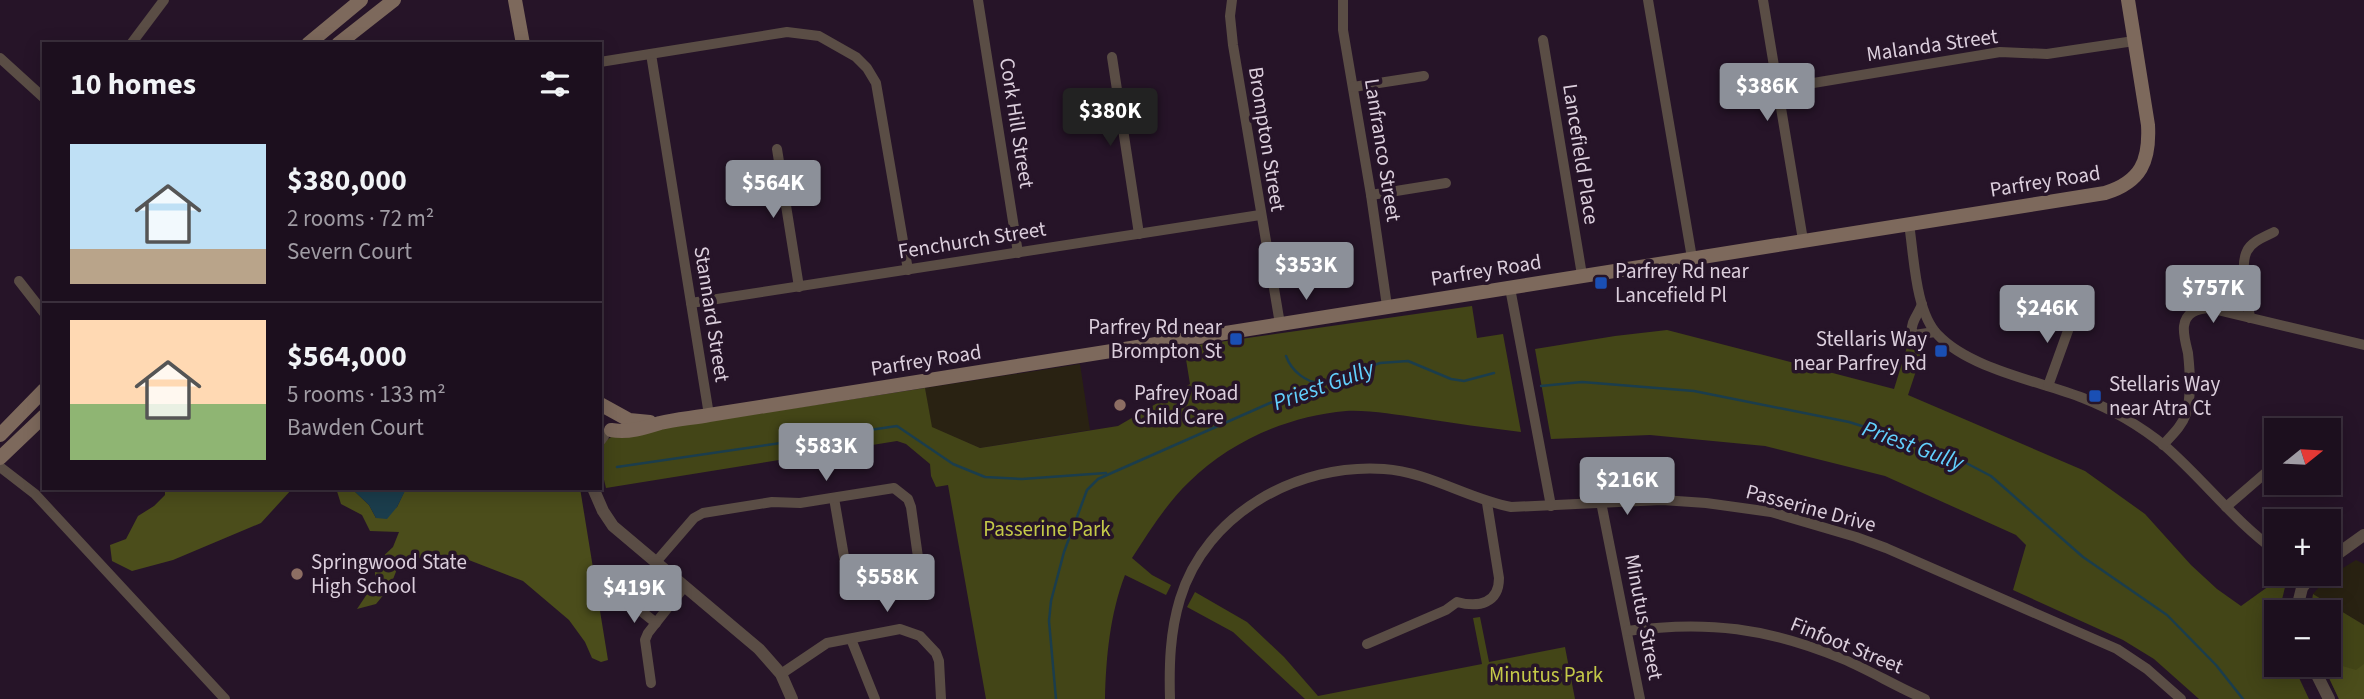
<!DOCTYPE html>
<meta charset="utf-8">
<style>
body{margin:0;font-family:"Source Sans 3",sans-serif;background:#291d2b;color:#f1f3f6;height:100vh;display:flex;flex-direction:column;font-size:26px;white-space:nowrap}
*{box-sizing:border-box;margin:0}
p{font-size:23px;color:#a09ca4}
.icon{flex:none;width:38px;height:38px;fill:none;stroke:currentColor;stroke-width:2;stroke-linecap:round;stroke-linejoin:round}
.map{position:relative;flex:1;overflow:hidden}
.details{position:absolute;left:42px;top:42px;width:560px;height:448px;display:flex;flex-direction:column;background:#1c0f1e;border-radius:0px;box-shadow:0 4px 18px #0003,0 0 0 2px #3a2f3c}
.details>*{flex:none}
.needle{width:46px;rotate:72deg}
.fabs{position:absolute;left:2264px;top:418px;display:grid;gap:14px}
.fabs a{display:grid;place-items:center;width:77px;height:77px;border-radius:0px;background:#1c0f1e;box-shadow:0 4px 18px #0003,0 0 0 2px #3a2f3c;font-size:35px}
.price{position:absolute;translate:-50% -60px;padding:0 16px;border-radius:7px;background:#8c9099;color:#fff;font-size:23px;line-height:46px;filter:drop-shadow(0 2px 4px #0008)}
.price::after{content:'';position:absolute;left:50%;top:42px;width:21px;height:16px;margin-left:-10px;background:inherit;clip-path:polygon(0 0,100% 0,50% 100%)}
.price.current{background:#222;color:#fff}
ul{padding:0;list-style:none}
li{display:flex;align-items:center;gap:21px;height:175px;padding:0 28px}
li+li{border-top:2px solid #3a2f3c}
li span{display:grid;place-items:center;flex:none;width:196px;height:140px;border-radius:0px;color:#555}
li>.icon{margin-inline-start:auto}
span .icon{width:84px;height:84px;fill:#fffc;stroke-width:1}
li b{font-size:30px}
h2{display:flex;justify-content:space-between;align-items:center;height:84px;padding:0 28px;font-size:30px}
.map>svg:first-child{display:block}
.commercial{fill:#292212}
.green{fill:#434517}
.forest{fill:#4b4d1b}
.water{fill:#1b3d4c}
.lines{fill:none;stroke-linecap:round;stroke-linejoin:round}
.stream{stroke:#1b3d4c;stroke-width:2.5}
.minor{stroke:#5a4d45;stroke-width:10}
.tertiary{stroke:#5a4d45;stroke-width:12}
.secondary{stroke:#7d695c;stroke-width:14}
.transit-dot{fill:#1a4fb4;stroke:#261428;stroke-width:2.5}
.education-dot{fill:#8d6e63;stroke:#261428;stroke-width:2.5}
.labels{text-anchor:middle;stroke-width:7;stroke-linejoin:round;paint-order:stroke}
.street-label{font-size:21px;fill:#dbcedc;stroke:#261428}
.poi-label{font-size:21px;fill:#dbcedc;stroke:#261428;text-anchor:start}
.park-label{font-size:21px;fill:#c4c948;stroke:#261428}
.water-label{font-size:23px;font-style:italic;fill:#62d0fe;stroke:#261428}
</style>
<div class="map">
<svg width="2364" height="699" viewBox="0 0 2364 699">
<rect width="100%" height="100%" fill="#261428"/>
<g class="commercial">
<polygon points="1080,364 1090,430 980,448 931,427 925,388"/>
<polygon points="2356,560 2364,564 2364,625 2313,594 2328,577"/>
</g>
<g class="green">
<path d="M1472,306L1477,338L1503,334L1521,432C1487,428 1454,423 1420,418C1396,415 1371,410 1346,411C1288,416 1231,441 1189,482C1166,504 1149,532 1132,558L1152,575L1171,585L1166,595L1125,575C1110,614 1106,657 1105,699H986L948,485L936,487L931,476L930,464L906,444L897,441L606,488C602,469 592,446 613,436L925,388L932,427L980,448L1118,426L1190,384L1184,347Z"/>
<polygon points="1667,330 1894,389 1907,347 1922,353 1908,395 2085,471 2145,514 2191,565 2217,589 2241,606 2283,576 2287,579 2279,612 2277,612 2277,665 2293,665 2309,699 2199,699 2154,659 2123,640 2013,590 2026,545 2016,535 1885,476 1765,446 1650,435 1551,439 1535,349 1615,336"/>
<polygon points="1195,592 1247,622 1284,657 1318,696 1482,664 1473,618 1480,617 1489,662 1565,647 1575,699 1305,699 1233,632 1187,607"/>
<polygon points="2313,594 2364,625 2364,699 2339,699 2323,665 2329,665 2329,612 2310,612"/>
</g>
<g class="forest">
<polygon points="165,488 250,488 253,491 255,488 295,488 292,489 261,523 173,560 132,571 112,561 110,545 126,539 138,516 154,506 165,495"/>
<polygon points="336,488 351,488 369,505 376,518 397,507 406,488 580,488 608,660 601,662 592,658 585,642 569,620 523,581 461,557 412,558 397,569 390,587 376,604 357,609 375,582 375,564 393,547 399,532 370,531 362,515 341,504"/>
<polygon points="2329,662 2356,670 2364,664 2364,699 2339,699 2323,665 2329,665"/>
</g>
<polygon class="water" points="351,488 406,488 406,489 397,507 387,519 376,518 369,505"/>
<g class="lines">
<g class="stream">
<path d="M1286,356C1291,370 1307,385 1323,382"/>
<polyline points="1541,386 1582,382 1694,391 1849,422 1945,452 1991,476 2083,557 2167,615 2216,665 2243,699"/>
<polyline points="617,467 897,426 953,464 985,477 1022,479 1106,473"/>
<polyline points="1056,699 1049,621 1051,601 1064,552 1087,490 1098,479 1270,403 1380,363 1408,361 1451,379 1464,381 1494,373"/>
</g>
<g class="minor">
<polyline points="978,0 1018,253"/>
<polyline points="1232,0 1230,16 1233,45 1280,324"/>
<polyline points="1343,0 1343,30 1371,195 1387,306"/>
<polyline points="1648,0 1692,258"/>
<polyline points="1763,0 1803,240"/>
<polyline points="1543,40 1582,275"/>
<polyline points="131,44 164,0"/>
<polyline points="651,54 709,415"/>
<polyline points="1112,57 1139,234"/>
<polyline points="0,58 44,98"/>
<polyline points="600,62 787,32 819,36 856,57 867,68 876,83 908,270"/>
<polyline points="1353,87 1424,76"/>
<polyline points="1777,89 2000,52 2047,54 2134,41"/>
<polyline points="777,149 799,287"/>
<polyline points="1371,195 1446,183"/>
<path d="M1909,224C1914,255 1915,312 1938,335C1970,369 2039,381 2083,398C2111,409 2142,427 2165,446C2204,480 2235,522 2277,552"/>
<polyline points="19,281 44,313"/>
<polyline points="1510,288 1551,506"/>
<polyline points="691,303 1260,215"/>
<path d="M1922,304C1919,314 1910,322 1912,332L1914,335L1935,332"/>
<path d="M2250,318C2248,301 2239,266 2247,251C2252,241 2265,237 2274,232"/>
<polyline points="2048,386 2074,314"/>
<path d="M2163,445C2172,435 2182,426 2186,414C2192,396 2190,372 2188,353C2186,345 2183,334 2184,326C2186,312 2197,309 2209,308L2364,345"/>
<polyline points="0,467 35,494 225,699"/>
<polyline points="834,498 846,568"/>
<polyline points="1601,502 1640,699"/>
<polyline points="2226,507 2277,463"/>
<polyline points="656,562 694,518 703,513 772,502 800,503 894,488 908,499 911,507 923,593"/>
<polyline points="605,582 656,623"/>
<path d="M1627,631C1707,620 1768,628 1843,659C1871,671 1897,687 1925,699"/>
<polyline points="851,639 875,699"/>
<path d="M1367,644L1446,610L1457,602C1479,608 1499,603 1499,578L1487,503"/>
<polyline points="781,674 827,643 900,629 920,636 936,653 939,661 941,699"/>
<polyline points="651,683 645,640 648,633 685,586"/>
<path d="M1170,699C1169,665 1170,632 1180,599C1206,513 1298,463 1384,469C1429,472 1468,499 1511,507L1662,500L1706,503L1771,512L1856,537L1886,548L2117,649L2147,669L2181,699"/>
</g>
<g class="tertiary">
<polyline points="600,440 603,436"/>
<polyline points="593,488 603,511 613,526 759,649 781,674 792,699"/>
<polyline points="2329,560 2364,535"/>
<polyline points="2296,612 2302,588 2312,574"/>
<polyline points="2312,665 2329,699"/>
</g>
<g class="secondary">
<polyline points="515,0 523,44"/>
<polyline points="308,44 361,0"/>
<polyline points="338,44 394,0"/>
<polyline points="600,404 629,420 650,422"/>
<path d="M611,430C628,433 644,428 660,423C676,419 693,418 709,415L2105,193C2141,182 2150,161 2148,125L2128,0"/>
<polyline points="0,435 44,390"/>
<polyline points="0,458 44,416"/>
</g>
</g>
<g class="transit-dot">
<rect x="1594" y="276" width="14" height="14" rx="3.5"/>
<rect x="1229" y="332" width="14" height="14" rx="3.5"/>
<rect x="1934" y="344" width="14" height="14" rx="3.5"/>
<rect x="2088" y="389" width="14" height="14" rx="3.5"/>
</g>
<g class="education-dot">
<circle cx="1120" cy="405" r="7"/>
<circle cx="297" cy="574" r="7"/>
</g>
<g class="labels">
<g class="street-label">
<text transform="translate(1932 45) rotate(-8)" y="7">Malanda Street</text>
<text transform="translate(1017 123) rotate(81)" y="7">Cork Hill Street</text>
<text transform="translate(1267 139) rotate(81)" y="7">Brompton Street</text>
<text transform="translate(1383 150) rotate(81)" y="7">Lanfranco Street</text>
<text transform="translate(1581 154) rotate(81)" y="7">Lancefield Place</text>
<text transform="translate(2045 181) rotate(-9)" y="7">Parfrey Road</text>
<text transform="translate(972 240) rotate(-9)" y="7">Fenchurch Street</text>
<text transform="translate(1486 270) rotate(-9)" y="7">Parfrey Road</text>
<text transform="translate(712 314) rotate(81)" y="7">Stannard Street</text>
<text transform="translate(926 360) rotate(-9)" y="7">Parfrey Road</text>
<text transform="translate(1811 508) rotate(15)" y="7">Passerine Drive</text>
<text transform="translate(1644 617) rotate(79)" y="7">Minutus Street</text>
<text transform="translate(1847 645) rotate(22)" y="7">Finfoot Street</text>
</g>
<g class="poi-label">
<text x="1615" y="278">Parfrey Rd near<tspan x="1615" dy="24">Lancefield Pl</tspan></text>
<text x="1222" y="334" text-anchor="end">Parfrey Rd near<tspan x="1222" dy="24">Brompton St</tspan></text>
<text x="1927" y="346" text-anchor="end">Stellaris Way<tspan x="1927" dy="24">near Parfrey Rd</tspan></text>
<text x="2109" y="391">Stellaris Way<tspan x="2109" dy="24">near Atra Ct</tspan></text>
<text x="1134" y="400">Pafrey Road<tspan x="1134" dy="24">Child Care</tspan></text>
<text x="311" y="569">Springwood State<tspan x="311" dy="24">High School</tspan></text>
</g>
<g class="park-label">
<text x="1047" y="536">Passerine Park</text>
<text x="1546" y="682">Minutus Park</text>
</g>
<g class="water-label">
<text transform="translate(1323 385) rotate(-20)" y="8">Priest Gully</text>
<text transform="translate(1913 445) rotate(20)" y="8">Priest Gully</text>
</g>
</g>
</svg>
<div class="fabs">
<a><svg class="needle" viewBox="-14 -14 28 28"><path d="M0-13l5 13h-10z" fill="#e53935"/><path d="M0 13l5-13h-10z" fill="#a09ca4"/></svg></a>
<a>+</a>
<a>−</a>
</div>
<b class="price" style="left:1767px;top:123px">$386K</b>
<b class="price current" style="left:1110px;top:148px">$380K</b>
<b class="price" style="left:773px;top:220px">$564K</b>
<b class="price" style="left:1306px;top:302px">$353K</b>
<b class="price" style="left:2213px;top:325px">$757K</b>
<b class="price" style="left:2047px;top:345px">$246K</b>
<b class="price" style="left:826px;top:483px">$583K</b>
<b class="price" style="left:1627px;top:517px">$216K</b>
<b class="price" style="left:887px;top:614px">$558K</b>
<b class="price" style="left:634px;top:625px">$419K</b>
<section class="details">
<h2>10 homes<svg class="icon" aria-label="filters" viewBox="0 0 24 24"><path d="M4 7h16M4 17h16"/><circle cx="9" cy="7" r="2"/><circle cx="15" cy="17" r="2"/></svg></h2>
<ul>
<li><span style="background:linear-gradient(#bfe0f5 75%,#b9a48a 0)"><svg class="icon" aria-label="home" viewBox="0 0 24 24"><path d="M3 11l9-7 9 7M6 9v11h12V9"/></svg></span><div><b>$380,000</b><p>2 rooms · 72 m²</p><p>Severn Court</p></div></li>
<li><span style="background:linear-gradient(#ffd9b3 60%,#8fb573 0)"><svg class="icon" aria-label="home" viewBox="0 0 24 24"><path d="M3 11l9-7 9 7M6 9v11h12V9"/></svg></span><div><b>$564,000</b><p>5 rooms · 133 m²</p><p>Bawden Court</p></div></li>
</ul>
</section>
</div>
